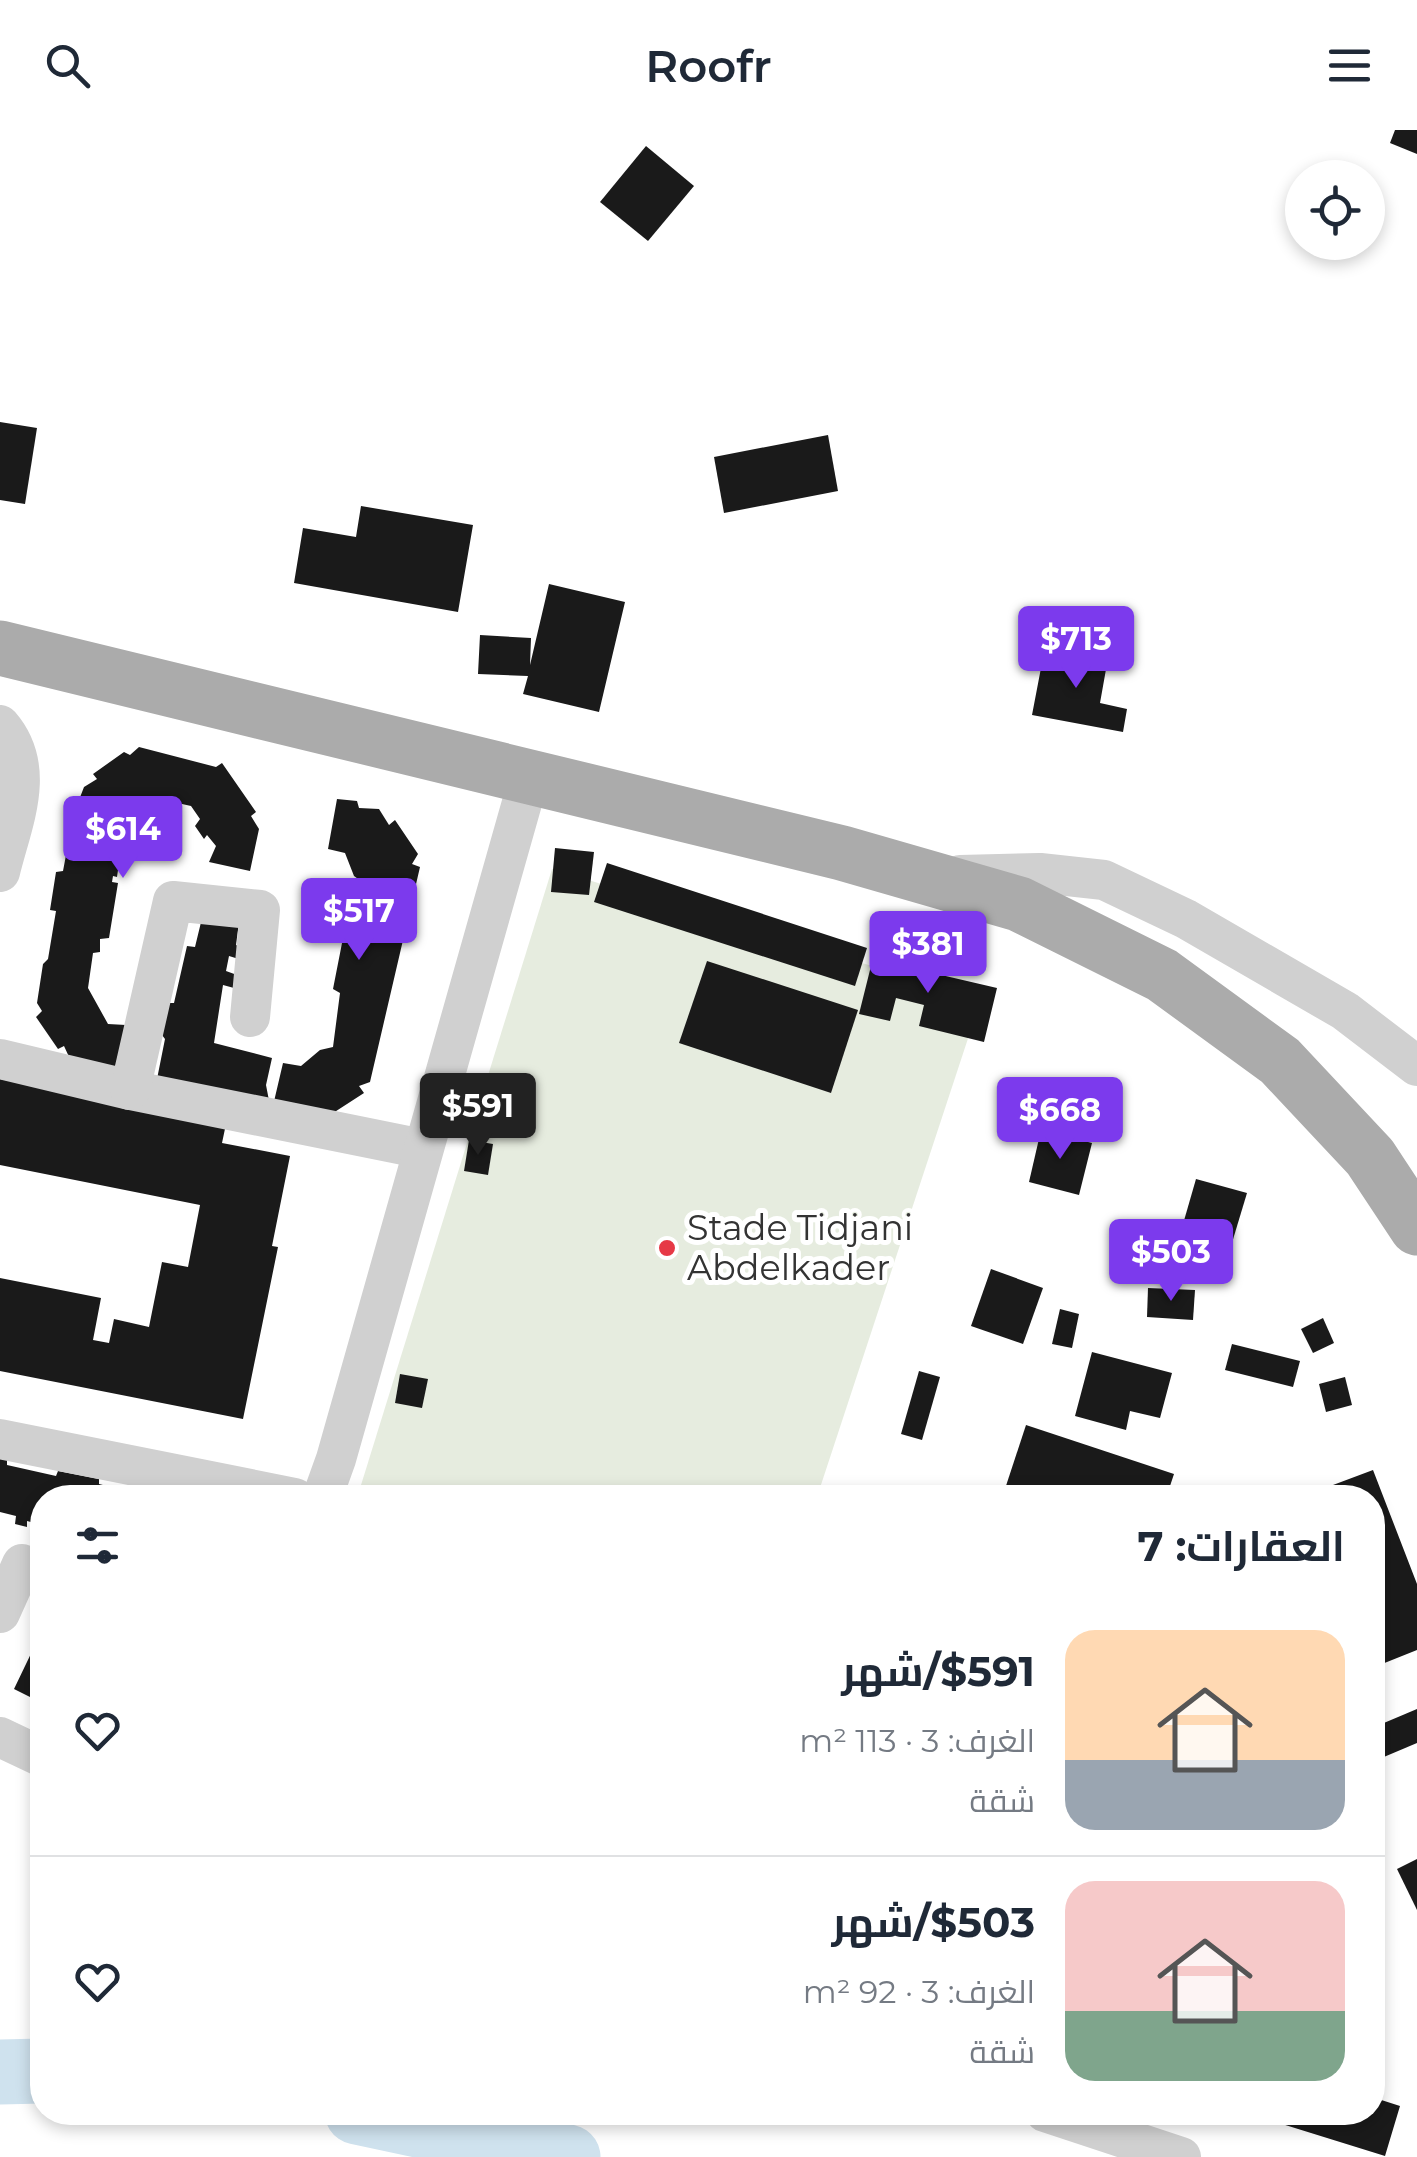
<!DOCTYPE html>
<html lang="ar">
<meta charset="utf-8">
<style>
body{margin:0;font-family:Montserrat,Cairo,sans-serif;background:#f6f6f7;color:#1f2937;direction:rtl;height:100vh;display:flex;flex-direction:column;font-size:38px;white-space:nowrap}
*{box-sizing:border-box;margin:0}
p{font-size:32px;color:#747a83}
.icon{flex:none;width:55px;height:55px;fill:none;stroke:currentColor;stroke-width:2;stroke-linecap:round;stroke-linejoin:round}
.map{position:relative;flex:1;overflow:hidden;direction:ltr}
.side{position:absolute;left:30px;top:1355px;width:1355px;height:640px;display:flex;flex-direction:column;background:#fff;border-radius:40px;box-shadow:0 5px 15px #0003;direction:rtl}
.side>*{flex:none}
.buttons{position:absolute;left:1285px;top:30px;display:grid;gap:20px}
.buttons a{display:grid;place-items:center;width:100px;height:100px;border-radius:50%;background:#fff;box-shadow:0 5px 15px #0003;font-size:50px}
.price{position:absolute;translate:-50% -85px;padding:0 22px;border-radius:10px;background:#7c3aed;color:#fff;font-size:32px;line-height:65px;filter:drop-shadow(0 2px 5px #0008)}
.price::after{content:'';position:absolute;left:50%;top:60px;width:30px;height:22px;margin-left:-15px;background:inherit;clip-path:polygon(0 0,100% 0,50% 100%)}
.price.active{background:#222;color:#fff}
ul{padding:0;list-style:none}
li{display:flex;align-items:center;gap:30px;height:250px;padding:0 40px}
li+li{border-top:2px solid #e0e1e3}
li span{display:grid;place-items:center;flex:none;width:280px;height:200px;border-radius:30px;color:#555}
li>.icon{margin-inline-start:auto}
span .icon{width:120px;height:120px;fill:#fffc;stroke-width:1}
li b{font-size:42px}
h2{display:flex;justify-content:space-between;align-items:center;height:120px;padding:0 40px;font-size:42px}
header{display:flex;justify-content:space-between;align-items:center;height:130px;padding:0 40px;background:#fff;font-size:45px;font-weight:600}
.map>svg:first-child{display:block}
.green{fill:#e6ecdf}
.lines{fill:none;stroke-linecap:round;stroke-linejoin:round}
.river{stroke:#cfe2ee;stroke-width:65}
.building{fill:#1a1a1a}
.minor{stroke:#d0d0d0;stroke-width:40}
.primary{stroke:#ababab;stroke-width:55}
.poi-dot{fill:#e63946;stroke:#fff;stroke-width:4}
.labels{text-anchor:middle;stroke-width:10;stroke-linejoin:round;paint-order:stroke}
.poi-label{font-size:35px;fill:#333;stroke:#fff;text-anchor:start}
</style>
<header><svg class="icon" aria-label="menu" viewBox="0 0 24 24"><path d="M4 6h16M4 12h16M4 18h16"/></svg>Roofr<svg class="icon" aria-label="search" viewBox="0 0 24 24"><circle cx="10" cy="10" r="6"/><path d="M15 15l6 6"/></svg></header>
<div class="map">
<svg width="1417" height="2027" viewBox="0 0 1417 2027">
<rect width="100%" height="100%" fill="#fff"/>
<polygon class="green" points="552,739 981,869 817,1367 357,1368"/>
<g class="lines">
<g class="river">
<polyline points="0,1942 42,1941"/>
<polyline points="357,1982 568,2027"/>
</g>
</g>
<g class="building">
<polygon points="1395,0 1417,0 1417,24 1390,13"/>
<polygon points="646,16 694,56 648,111 600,72"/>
<polygon points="0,292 37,298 25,374 0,370"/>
<polygon points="828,305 838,361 724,383 714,327"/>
<polygon points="361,376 473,395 458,482 294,453 303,398 356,407"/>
<polygon points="549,454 625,472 599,582 523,564 528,546 478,544 480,505 531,508 530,535"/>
<polygon points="1045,517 1108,528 1100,573 1127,579 1123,602 1032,585"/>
<polygon points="139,617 216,637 222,633 256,682 251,686 259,699 250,741 209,732 216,716 207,705 204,709 195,696 200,689 191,676 155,668 145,675 147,682 134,690 130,687 118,695 113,729 119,733 117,747 113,746 112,752 118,753 109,808 100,809 100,822 93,823 88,858 108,894 126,895 115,938 70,929 64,916 58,919 36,887 42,881 37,873 43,834 48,829 56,781 50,780 56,742 63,741 74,683 84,657 97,649 93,644 124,622 130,625"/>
<polygon points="337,669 357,671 359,678 379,679 389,695 395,690 418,724 412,734 420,737 370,952 359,956 364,963 330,985 272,980 283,933 301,936 320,920 333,917 340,863 333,859 343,808 351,807 351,794 363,789 368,756 354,746 345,723 328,719"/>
<polygon points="555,718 594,722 589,765 551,762"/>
<polygon points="607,733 867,818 855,856 594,772"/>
<polygon points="203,784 239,792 236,815 244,818 242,830 229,826 226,841 237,845 234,858 223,855 214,913 272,928 266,955 271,981 156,954 165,909 162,905 168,873 174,873 187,816 195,817"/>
<polygon points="875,820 939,835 937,844 997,858 984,912 919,896 924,875 896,868 890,891 859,884"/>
<polygon points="707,831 858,880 831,963 679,913"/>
<polygon points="0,949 226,994 222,1013 290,1026 272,1116 278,1117 243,1289 0,1241 0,1148 101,1168 93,1210 109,1213 114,1189 149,1197 162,1132 188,1137 200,1075 0,1035"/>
<polygon points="468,962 501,969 494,1001 460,994"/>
<polygon points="1041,1000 1092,1013 1079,1065 1029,1052"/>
<polygon points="469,1010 493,1014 488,1045 464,1041"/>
<polygon points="1196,1049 1247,1063 1231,1116 1181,1101"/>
<polygon points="991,1139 1043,1158 1023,1214 971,1196"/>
<polygon points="1148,1158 1195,1160 1193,1190 1147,1187"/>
<polygon points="1060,1179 1079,1184 1072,1218 1052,1214"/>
<polygon points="1323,1188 1334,1213 1313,1223 1301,1199"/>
<polygon points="1232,1214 1300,1231 1293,1257 1225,1240"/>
<polygon points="1092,1222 1172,1243 1160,1288 1130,1281 1126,1300 1075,1286"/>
<polygon points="919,1241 940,1247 922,1310 901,1304"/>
<polygon points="400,1244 428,1249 422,1278 395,1273"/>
<polygon points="1345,1247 1352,1275 1326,1282 1319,1254"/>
<polygon points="1026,1295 1174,1344 1166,1368 1002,1368"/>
<polygon points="0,1326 7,1327 7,1335 56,1346 58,1341 99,1349 99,1354 146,1366 149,1360 177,1368 42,1368 42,1395 27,1391 27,1397 15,1394 16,1386 0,1382"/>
<polygon points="1373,1340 1417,1454 1417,1520 1372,1538 1372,1368 1301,1367"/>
<polygon points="38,1509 42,1511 42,1568 34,1565 32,1568 14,1559"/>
<polygon points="1417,1579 1417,1613 1372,1632 1372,1598"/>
<polygon points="1417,1729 1417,1780 1397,1739"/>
<polygon points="1372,1967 1400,1976 1385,2026 1247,1983 1372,1982"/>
</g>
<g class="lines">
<g class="minor">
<path d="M0,595C38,639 12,692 0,742"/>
<polyline points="960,745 1040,743 1104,750 1186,789 1345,881 1417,936"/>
<polyline points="0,929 130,960 423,1019"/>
<polyline points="130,960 173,771 260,780 250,887"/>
<polyline points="0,1309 295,1368"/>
<polyline points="322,1368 336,1329 529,648"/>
<polyline points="0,1483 22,1434"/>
<polyline points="0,1607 42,1627"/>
<polyline points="1045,1982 1181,2027"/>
</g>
<polyline class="primary" points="0,518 842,723 1019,774 1162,845 1280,931 1370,1027 1417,1098"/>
</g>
<circle class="poi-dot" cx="667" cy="1118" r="10"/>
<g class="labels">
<g class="poi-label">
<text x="687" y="1110">Stade Tidjani<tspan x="687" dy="40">Abdelkader</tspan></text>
</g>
</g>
</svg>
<div class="buttons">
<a><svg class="icon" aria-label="locate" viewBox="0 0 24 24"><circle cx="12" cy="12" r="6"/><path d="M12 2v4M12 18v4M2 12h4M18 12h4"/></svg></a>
</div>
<b class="price" style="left:1076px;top:561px">$713</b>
<b class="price" style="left:123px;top:751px">$614</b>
<b class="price" style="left:359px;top:833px">$517</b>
<b class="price" style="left:928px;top:866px">$381</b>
<b class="price active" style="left:478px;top:1028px">$591</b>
<b class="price" style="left:1060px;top:1032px">$668</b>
<b class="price" style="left:1171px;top:1174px">$503</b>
<section class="side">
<h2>العقارات: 7<svg class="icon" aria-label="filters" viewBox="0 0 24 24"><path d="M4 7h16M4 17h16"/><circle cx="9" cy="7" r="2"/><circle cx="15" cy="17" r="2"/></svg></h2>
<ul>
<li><span style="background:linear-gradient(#ffd9b3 65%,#9aa5b1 0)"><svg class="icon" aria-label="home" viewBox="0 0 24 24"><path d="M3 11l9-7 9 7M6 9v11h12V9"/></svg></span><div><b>$591/شهر</b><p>الغرف: 3 · 113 m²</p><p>شقة</p></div><svg class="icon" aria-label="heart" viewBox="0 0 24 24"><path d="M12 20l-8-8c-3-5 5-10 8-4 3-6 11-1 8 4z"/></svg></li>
<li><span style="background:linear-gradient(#f6c9c9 65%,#7fa58c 0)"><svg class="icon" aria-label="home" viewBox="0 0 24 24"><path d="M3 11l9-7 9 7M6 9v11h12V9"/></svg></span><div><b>$503/شهر</b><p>الغرف: 3 · 92 m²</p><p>شقة</p></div><svg class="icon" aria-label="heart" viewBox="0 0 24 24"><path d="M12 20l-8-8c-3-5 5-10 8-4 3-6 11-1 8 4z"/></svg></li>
</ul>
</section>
</div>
